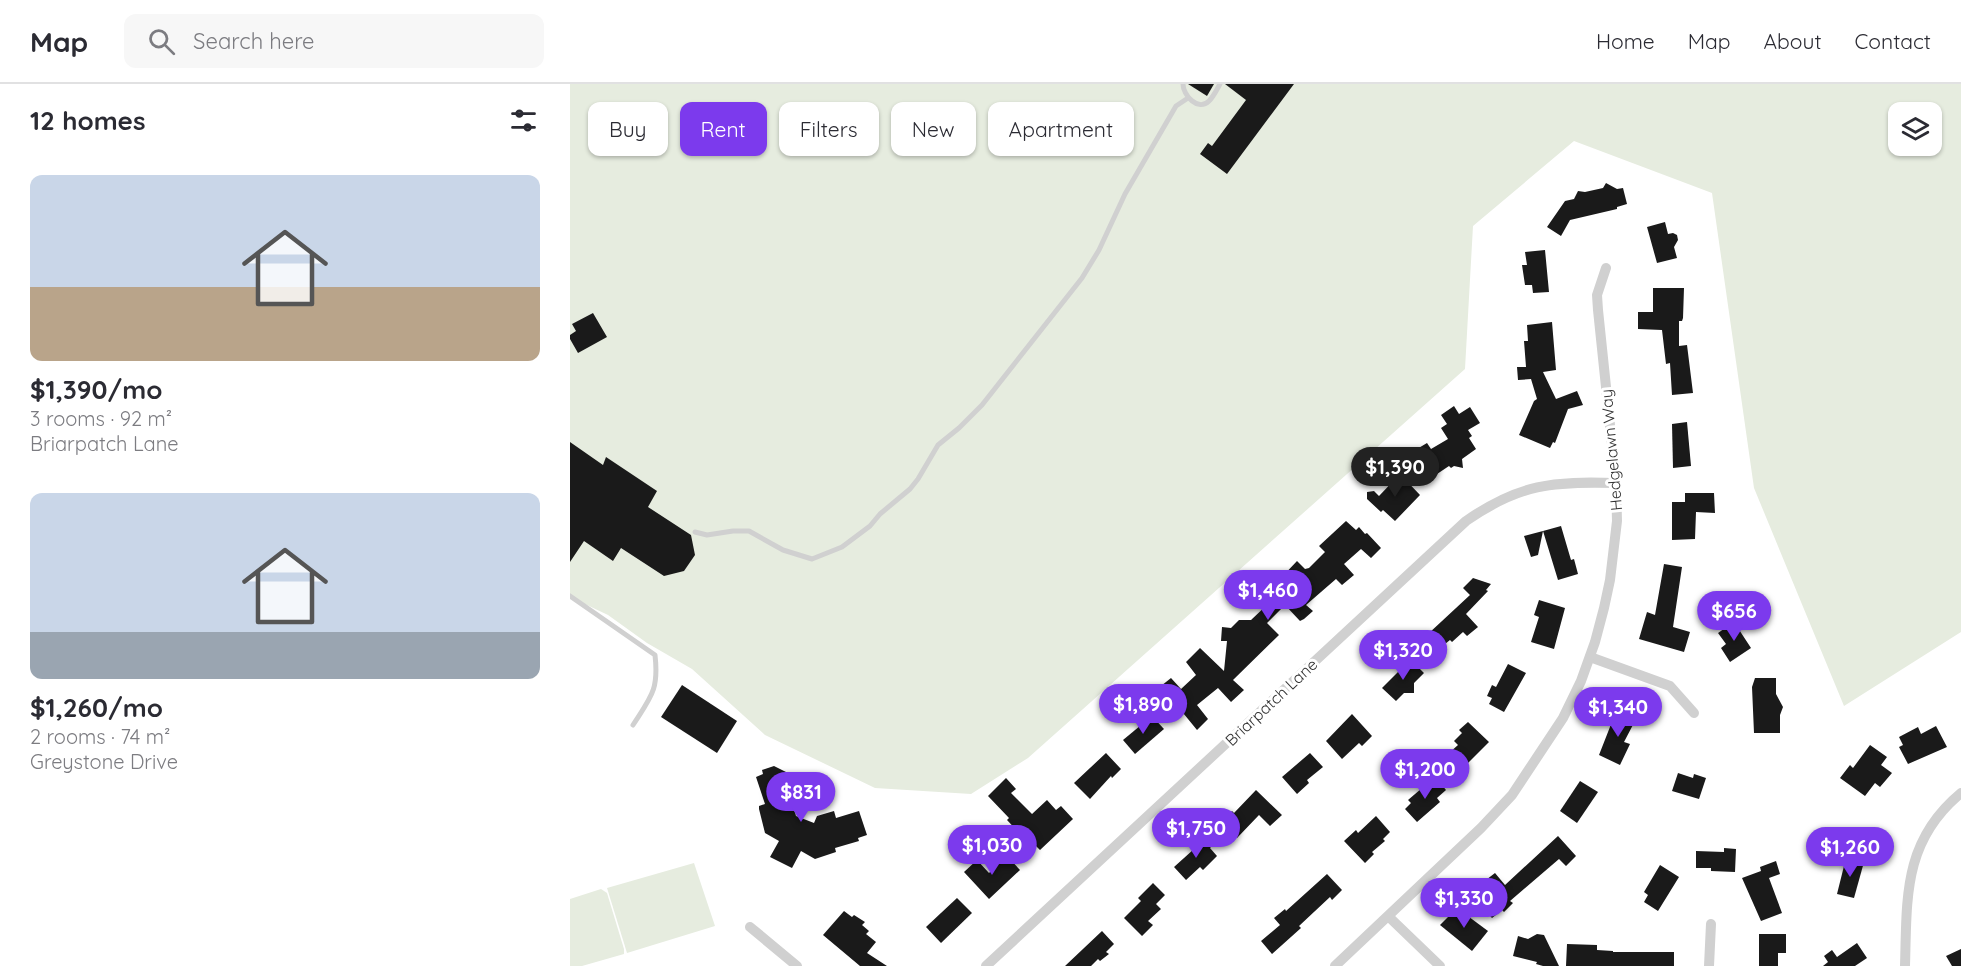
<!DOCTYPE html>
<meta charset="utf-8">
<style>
body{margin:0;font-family:Quicksand,sans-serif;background:#f7f7f7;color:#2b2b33;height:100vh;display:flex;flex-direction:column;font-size:22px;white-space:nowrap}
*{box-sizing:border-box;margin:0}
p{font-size:20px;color:#7c7c81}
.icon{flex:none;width:33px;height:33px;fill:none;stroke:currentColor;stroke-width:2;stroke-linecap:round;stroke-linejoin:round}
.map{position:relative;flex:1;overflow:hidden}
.side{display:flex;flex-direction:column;background:#fff;width:570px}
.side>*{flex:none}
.guide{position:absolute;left:18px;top:18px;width:570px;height:54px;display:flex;gap:12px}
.buttons{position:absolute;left:1318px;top:18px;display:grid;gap:12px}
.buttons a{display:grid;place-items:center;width:54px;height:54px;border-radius:12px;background:#fff;box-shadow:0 2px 4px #0004;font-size:30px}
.price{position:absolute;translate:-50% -51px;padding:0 14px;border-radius:21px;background:#7c3aed;color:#fff;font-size:20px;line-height:39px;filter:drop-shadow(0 2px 3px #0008)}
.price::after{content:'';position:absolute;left:50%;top:36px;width:18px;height:14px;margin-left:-9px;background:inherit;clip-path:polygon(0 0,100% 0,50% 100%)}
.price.selected{background:#222;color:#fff}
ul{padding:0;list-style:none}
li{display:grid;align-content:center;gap:12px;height:318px;padding:0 30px}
li span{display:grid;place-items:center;height:186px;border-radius:12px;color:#555}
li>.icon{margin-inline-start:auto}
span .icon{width:108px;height:108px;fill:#fffc;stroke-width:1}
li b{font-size:26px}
h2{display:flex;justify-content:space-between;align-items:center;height:72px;padding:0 30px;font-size:26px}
.chip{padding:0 21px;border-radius:12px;background:#fff;box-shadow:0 2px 4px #0004;font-size:21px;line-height:54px}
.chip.selected{background:#7c3aed;color:#fff}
header{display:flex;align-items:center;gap:36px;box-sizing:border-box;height:84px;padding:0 30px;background:#fff;border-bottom:2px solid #e1e1e2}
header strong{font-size:28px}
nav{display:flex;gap:33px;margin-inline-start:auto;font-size:21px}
.search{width:420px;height:54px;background:#f7f7f7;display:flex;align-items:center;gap:15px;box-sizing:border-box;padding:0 21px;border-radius:12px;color:#7c7c81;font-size:22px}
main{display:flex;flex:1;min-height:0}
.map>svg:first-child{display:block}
.green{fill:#e6ecdf;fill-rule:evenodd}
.building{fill:#1a1a1a}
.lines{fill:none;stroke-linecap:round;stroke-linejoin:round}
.service{stroke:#d0d0d0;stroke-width:5}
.minor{stroke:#d0d0d0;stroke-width:10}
.labels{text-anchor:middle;stroke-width:6;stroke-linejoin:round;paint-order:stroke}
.street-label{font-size:16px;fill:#333;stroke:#fff}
</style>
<header>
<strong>Map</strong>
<div class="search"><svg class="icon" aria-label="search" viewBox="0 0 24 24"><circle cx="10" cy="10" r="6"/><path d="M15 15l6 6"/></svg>Search here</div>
<nav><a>Home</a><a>Map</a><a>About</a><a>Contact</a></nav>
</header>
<main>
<section class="side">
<h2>12 homes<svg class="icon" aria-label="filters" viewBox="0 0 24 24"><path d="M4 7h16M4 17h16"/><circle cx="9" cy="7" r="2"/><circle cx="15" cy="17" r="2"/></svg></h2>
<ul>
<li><span style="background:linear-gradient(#c9d6e8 60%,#b9a48a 0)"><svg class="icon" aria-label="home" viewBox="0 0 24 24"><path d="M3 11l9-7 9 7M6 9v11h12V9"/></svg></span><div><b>$1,390/mo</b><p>3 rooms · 92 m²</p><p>Briarpatch Lane</p></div></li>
<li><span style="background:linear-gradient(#c9d6e8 75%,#9aa5b1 0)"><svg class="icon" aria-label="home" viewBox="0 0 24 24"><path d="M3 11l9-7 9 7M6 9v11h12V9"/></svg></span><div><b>$1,260/mo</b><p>2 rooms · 74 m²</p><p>Greystone Drive</p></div></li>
</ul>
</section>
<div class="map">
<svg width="1391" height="882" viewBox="0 0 1391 882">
<rect width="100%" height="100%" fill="#fff"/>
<g class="green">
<path d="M0,0H1391V548L1274,622L1184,404L1142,109L1004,57L903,142L895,285L458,674L401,710L305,704L195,651L122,585L77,559L38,531L0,513ZM1329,28H1362V62H1329Z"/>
<polygon points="124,779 145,842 57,869 37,804"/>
<polygon points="31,805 37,809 54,865 54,870 12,882 0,882 0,815"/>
</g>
<g class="building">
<polygon points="618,0 644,0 637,12"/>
<polygon points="655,0 724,0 657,90 630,70 638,59 642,62 676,16"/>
<polygon points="1036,99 1047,105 1053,104 1057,120 1047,123 1047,125 1000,136 991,152 977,143 995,117 1004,115 1008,107 1015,108 1033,104"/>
<polygon points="1095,138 1098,150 1103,149 1107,151 1108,156 1104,163 1107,174 1087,179 1077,143"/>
<polygon points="975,166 979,208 963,209 962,201 955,201 952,181 957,181 955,168"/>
<polygon points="1083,204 1114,204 1113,234 1112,237 1109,237 1109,262 1117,261 1123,309 1102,311 1100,279 1096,280 1092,246 1068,245 1068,228 1083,228"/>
<polygon points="23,229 37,253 8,269 0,255 0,251 6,247 2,240"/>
<polygon points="982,238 986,286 973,288 986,315 1007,307 1013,321 998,325 985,359 983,358 980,364 949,351 964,317 967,315 961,295 948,296 947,283 956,283 954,257 958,257 957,241"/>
<polygon points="884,322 889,330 900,323 910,339 898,346 902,352 899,354 906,365 892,375 893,384 884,382 881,384 879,382 864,392 847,365 857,359 861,365 878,355 871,344 877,340 871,331"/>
<polygon points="1117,338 1121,382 1103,384 1102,340"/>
<polygon points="0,358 33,381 36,373 87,407 78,423 121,451 125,471 114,487 94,492 51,464 43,477 14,457 0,478"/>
<polygon points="830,390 850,411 825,437 813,426 811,428 797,415 797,408 804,407 809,412"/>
<polygon points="1115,409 1144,409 1145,429 1126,428 1125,455 1102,456 1102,418 1115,418"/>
<polygon points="776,437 786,446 789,443 795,450 797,449 811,464 801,474 791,465 774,480 784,491 772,501 766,495 736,521 743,527 734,535 730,537 715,521 697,539 709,551 663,596 674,606 661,618 648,604 627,621 638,635 627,646 591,602 601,594 611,605 626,591 616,578 630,564 654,587 657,557 651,557 652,543 661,544 669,536 681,536 700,518 691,509 697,500 703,495 710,495 727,477 735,485 739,484 755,468 749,462"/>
<polygon points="991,442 1001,476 1004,475 1008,490 988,496 973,447"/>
<polygon points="973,447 968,471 961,473 954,452"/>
<polygon points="1094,480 1112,483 1103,543 1120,548 1114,568 1069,555 1077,528 1085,531"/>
<polygon points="903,494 921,500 916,506 918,507 896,530 908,543 897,552 893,548 882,558 880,556 870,564 858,550 900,511 893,504"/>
<polygon points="969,516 995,524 984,565 961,558 969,533 964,531"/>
<polygon points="1164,538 1181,564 1160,578 1151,564 1156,560 1148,549"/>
<polygon points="842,577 854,589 844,599 844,609 834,609 826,617 812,604 835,581 837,582"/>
<polygon points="938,580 956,589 934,628 919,620 922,614 917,612 922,601 926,603"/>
<polygon points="1185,594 1206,594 1206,610 1213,623 1210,631 1210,649 1184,649 1182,603"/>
<polygon points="112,601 167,637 147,669 91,633"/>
<polygon points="1047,625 1066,635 1054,658 1060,660 1050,681 1029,671"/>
<polygon points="782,630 802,652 792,662 789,659 772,675 756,657"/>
<polygon points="582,632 594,645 565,670 553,656"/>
<polygon points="898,638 919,658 893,684 878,670 888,661 884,657 892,649 889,646"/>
<polygon points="1366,642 1377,663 1338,680 1329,663 1333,661 1329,653 1348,643 1351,650"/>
<polygon points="1300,661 1317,673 1311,681 1322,689 1310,703 1305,699 1295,712 1270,694 1280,681 1283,684"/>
<polygon points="536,669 551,685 542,694 541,692 520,715 504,699"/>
<polygon points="740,669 753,683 737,696 739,699 727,710 712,693"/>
<polygon points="204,682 224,692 220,700 225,703 220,713 226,732 244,739 247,732 264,727 266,734 289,727 297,751 288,754 289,757 265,764 266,768 245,775 231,767 222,784 200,773 209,757 195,749 189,725 189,722 195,720 186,693 193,690 192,686"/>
<polygon points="1108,689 1123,694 1124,690 1136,694 1129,715 1102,707"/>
<polygon points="865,693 876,706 867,714 870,718 847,738 835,725 841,719 838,716"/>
<polygon points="436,694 446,705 441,709 462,730 477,716 486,726 491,722 503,735 470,766 456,752 454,754 437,736 439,734 418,712"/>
<polygon points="1010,697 1028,708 1007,739 990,727"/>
<polygon points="686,706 712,731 700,742 689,731 667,754 651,738 662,727 664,729"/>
<polygon points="806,732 820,748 813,755 815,757 802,768 804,770 795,779 774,757 786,746 788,749"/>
<polygon points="988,752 1006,772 996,782 989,775 940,817 943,819 934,828 932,826 922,834 898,808 909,796 912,799 925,789 935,801"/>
<polygon points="630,755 633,756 635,755 642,762 640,764 647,772 633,786 630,783 616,796 604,783 624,765 622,762"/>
<polygon points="1154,764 1166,765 1165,788 1141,787 1141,784 1126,784 1126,767 1154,768"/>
<polygon points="437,772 450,786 419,815 394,788 407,776 419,789"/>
<polygon points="1276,774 1294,778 1284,814 1267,810"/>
<polygon points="1206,777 1210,790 1199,794 1212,829 1191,837 1172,794 1191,787 1190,783"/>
<polygon points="1090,781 1109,793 1088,827 1074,818 1078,811 1074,808"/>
<polygon points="757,790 772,806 762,816 760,813 729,842 731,844 702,870 691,857 710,841 704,834 715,825 716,827"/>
<polygon points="583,799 595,811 586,820 591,825 578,837 583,841 572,852 554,834 571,817 568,814"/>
<polygon points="387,814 402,829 371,859 356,843"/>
<polygon points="887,824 918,847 902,867 870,841"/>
<polygon points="274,827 282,833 284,831 295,838 292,841 299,847 296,850 306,858 297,869 317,882 290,882 253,851"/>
<polygon points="532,847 544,860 536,868 539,870 530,877 528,875 521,882 495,882"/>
<polygon points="967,850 974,851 989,882 973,882 966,880 967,878 943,872 948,852 958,855"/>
<polygon points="1189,850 1216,850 1216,869 1208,869 1208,882 1189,882"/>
<polygon points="1287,859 1297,874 1285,882 1253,882 1258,878 1254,872 1262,866 1267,873"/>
<polygon points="997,860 1027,861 1027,866 1043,867 1043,868 1104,868 1104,882 996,882"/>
<polygon points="1391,865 1391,882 1382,882 1376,872"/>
</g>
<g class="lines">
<g class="service">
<path d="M613,0C613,11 628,28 639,17C644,12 647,5 650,0"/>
<polyline points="125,448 137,451 163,447 179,447 213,466 242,475 272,463 300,442 310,430 340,405 348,395 368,361 389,344 412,321 512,194 529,166 555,110 606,22 618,14"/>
<path d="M0,512L85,571C89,606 81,613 63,641"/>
</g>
<g class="minor">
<polyline points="1020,573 1100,602 1124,629"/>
<polyline points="819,833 870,882"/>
<polyline points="180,843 227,882"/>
<path d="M416,882L896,437C949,400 983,397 1046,399"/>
<polyline points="765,882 911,744 942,711 993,634 1011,597 1025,558 1034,524 1040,496 1047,437 1046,399 1028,226 1027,211 1036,184"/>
<polyline points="1139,882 1141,840"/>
<path d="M1335,882C1337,813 1333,757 1391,709"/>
</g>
</g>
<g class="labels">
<g class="street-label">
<text transform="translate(1041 366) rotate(-95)" y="6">Hedgelawn Way</text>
<text transform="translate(701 618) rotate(-43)" y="6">Briarpatch Lane</text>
</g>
</g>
</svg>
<div class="buttons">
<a><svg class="icon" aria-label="layers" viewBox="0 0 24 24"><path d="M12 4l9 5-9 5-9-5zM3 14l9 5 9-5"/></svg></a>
</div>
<b class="price selected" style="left:825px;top:414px">$1,390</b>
<b class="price" style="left:698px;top:537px">$1,460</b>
<b class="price" style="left:1164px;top:558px">$656</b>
<b class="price" style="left:833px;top:597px">$1,320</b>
<b class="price" style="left:573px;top:651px">$1,890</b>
<b class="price" style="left:1048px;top:654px">$1,340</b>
<b class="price" style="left:855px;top:716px">$1,200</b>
<b class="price" style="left:231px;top:739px">$831</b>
<b class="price" style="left:626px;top:775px">$1,750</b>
<b class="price" style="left:422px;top:792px">$1,030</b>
<b class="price" style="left:1280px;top:794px">$1,260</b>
<b class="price" style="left:894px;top:845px">$1,330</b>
<div class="guide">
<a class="chip">Buy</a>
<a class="chip selected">Rent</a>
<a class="chip">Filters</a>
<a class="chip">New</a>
<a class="chip">Apartment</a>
</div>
</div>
</main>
